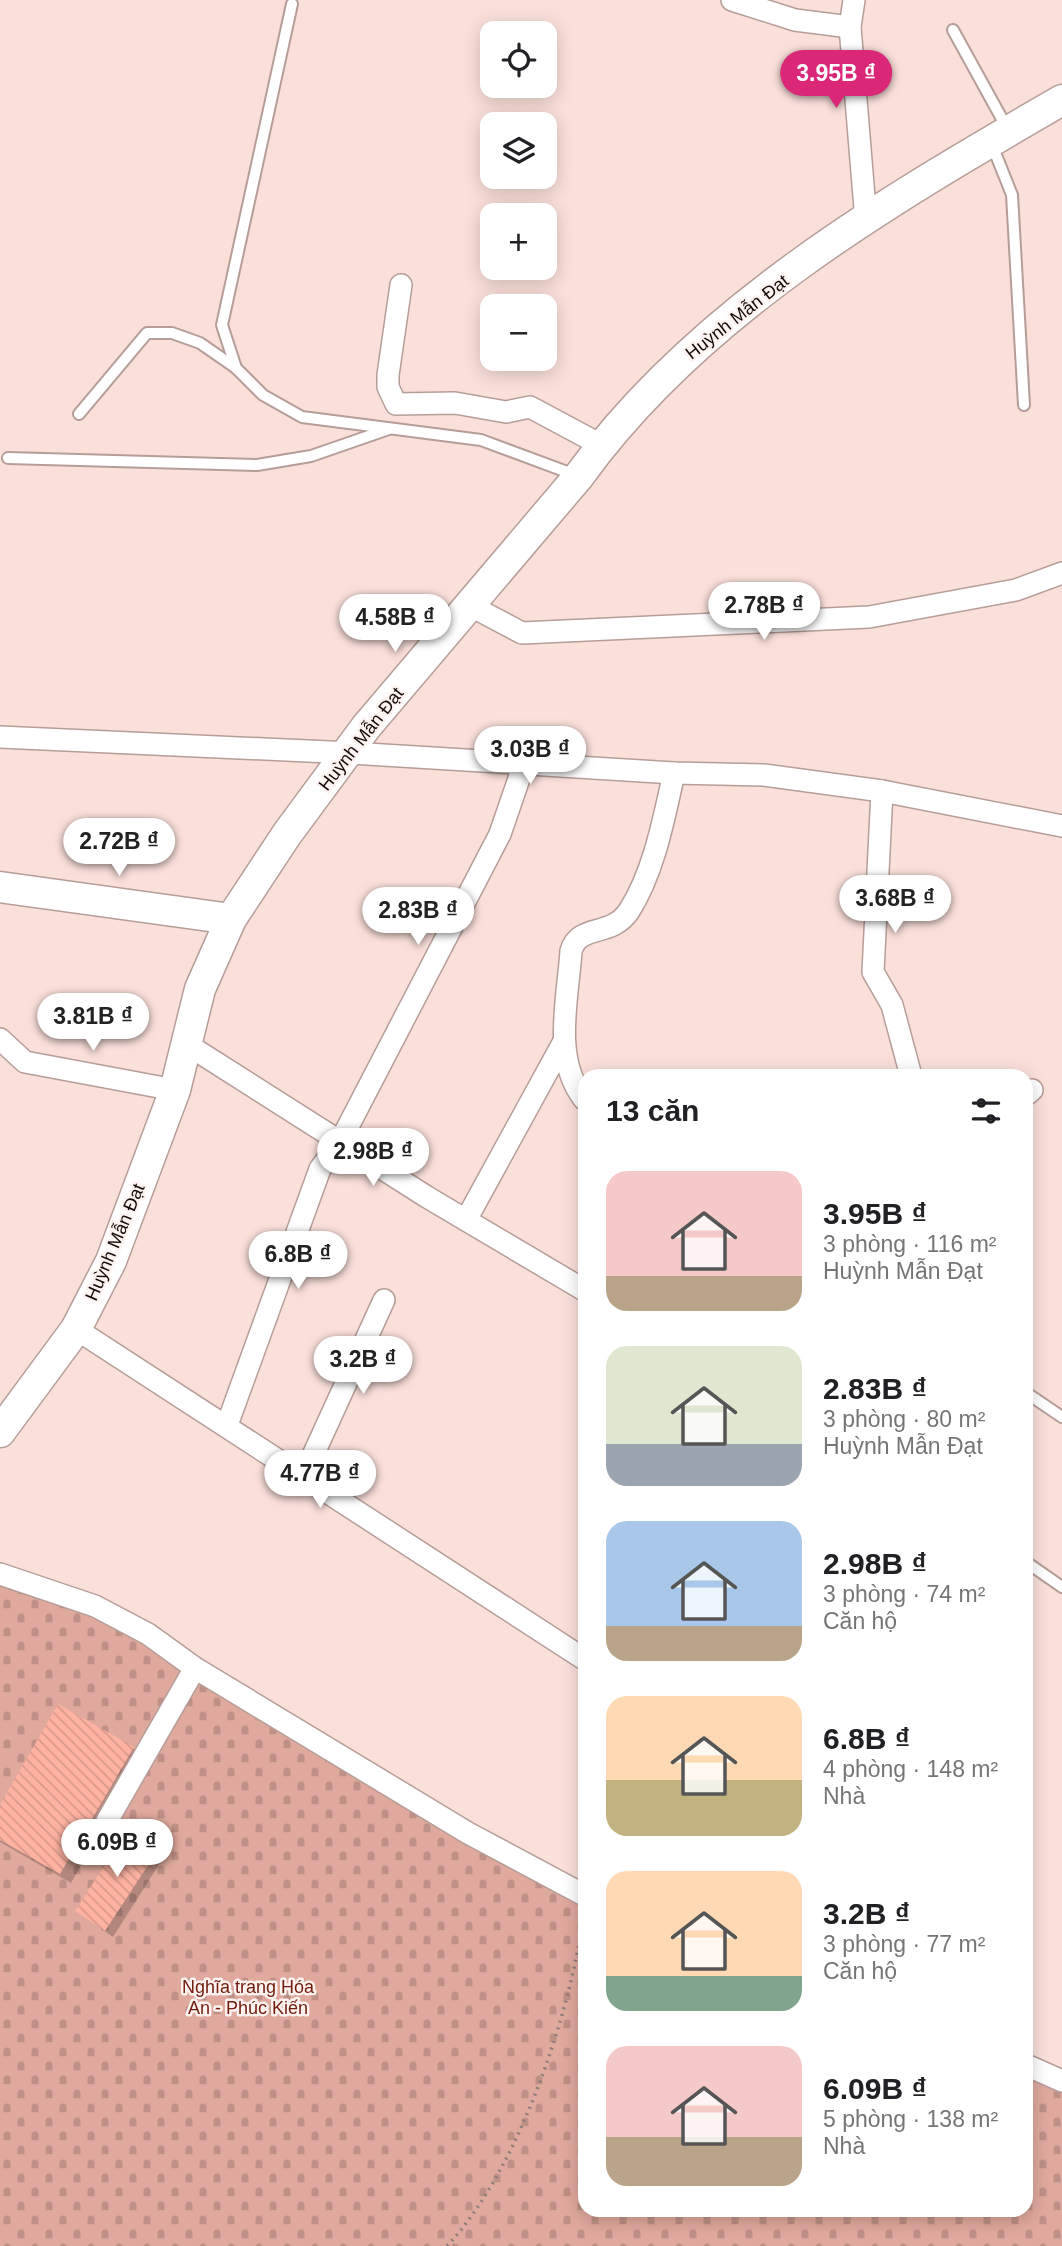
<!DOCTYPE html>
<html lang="vi">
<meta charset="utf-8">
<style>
body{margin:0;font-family:Helvetica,sans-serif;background:#f6f6f6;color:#202124;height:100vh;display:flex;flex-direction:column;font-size:26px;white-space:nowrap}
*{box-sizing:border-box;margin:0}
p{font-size:23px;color:#757577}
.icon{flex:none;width:38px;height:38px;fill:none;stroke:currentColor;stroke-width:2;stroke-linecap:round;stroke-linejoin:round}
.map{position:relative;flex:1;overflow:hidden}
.panel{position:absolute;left:578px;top:1069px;width:455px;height:1148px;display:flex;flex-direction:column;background:#fff;border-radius:21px;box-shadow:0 4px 18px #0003}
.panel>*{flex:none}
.tools{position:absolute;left:480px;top:21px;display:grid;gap:14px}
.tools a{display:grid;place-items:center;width:77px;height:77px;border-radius:14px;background:#fff;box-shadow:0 4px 18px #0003;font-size:35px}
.price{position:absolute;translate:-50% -60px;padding:0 16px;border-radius:24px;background:#fff;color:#222;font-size:23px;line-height:46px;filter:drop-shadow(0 2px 4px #0008)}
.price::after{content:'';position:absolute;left:50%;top:42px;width:21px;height:16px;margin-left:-10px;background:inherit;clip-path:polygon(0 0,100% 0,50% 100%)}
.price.active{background:#db2777;color:#fff}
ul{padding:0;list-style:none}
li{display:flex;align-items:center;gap:21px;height:175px;padding:0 28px}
li span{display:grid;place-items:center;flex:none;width:196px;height:140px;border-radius:21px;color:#555}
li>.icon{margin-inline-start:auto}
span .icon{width:84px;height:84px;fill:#fffc;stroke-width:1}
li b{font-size:30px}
h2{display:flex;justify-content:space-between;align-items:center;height:84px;padding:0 28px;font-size:30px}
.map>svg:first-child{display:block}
.cemetery{fill:url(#cemetery-stones)}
.shadow{fill:#0003}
.building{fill:url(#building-back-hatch)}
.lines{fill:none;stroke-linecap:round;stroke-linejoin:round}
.service-casing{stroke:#b69d98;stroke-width:14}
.minor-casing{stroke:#b69d98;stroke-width:24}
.secondary-casing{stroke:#b69d98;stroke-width:33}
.path{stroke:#8f7d79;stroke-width:3.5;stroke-dasharray:2 5;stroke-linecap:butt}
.service{stroke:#fff;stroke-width:10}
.minor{stroke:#fff;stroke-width:21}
.secondary{stroke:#fff;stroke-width:30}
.labels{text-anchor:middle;stroke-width:5;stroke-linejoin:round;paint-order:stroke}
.street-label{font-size:18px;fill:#130a09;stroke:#fcf2ef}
.park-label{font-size:18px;fill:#711b0b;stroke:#fcf2ef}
</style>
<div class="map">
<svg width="1062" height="2246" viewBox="0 0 1062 2246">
<defs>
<pattern id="cemetery-stones" width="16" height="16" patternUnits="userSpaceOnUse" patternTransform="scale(1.75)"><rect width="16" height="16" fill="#e0a99d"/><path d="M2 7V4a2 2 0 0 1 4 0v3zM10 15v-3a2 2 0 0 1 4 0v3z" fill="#bf9086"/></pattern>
<pattern id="building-back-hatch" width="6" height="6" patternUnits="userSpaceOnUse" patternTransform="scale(1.75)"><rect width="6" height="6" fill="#feb3a2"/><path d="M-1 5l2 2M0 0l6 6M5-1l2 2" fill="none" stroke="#d9998a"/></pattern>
</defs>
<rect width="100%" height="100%" fill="#fbe0da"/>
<polygon class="cemetery" points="0,1581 94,1613 584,1901 584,2210 1026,2210 1026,2072 1062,2088 1062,2246 0,2246"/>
<g class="shadow">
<polygon points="133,1748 143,1758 71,1883 0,1842 0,1808"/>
<polygon points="158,1848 165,1855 113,1937 77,1911"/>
</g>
<g class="building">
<polygon points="58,1704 134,1747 60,1874 0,1840 0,1805"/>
<polygon points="129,1827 160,1847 105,1931 75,1911"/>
</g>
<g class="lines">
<g class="service-casing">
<g id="service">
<polyline points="953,30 1007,128"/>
<polyline points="992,145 1012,195 1024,405"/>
<polyline points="236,368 222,325 292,4"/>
<polyline points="79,414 147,333 172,333 200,343 236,368 263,395 302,417 481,440 578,476"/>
<polyline points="8,458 257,465 311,456 389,429"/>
<polyline points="1028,1394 1062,1417"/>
<polyline points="1026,1562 1062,1587"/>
</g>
</g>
<g class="minor-casing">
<g id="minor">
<polyline points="732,0 795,20 850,27"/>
<polyline points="854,0 850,27 866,221"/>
<polyline points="401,285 388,375 388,387 396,404 455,403 506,412 530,407 601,445"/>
<polyline points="469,605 522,633 869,617 1016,590 1062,573"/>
<polyline points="0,737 351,753 674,773 764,775 882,791 1062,826"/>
<polyline points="882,791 873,972 892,1005 911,1076"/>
<polyline points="0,1039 25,1062 175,1090"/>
<polyline points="188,1045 427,1197 584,1290"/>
<polyline points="1026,1095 1032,1090"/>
<path d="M584,1099C552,1058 568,999 571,951C579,923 611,938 629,911C654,872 664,818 674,773"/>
<polyline points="466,1220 563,1043"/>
<polyline points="76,1329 584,1659"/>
<polyline points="227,1425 320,1169 340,1142 500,834 524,764"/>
<polyline points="304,1475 384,1300"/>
<polyline points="0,1574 95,1606 148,1634 195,1668 468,1833 584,1895"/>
<polyline points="107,1821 195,1668"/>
<polyline points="1026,2065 1062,2081"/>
</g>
</g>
<g class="secondary-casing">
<g id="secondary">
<polyline points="0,887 231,919"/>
<path d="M0,1432L76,1329L111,1261L175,1090L200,989L231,919L287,834L366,727L579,476C697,312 889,200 1062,100"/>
</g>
</g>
<path class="path" d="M447,2246C519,2169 569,2017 584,1915"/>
<use href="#service" class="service"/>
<use href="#minor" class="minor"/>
<use href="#secondary" class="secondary"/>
</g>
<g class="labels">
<g class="street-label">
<text transform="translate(737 317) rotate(-38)" y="6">Huỳnh Mẫn Đạt</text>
<text transform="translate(361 739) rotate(-52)" y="6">Huỳnh Mẫn Đạt</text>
<text transform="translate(115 1242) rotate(-67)" y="6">Huỳnh Mẫn Đạt</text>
</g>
<g class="park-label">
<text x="248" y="1993">Nghĩa trang Hóa<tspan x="248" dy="21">An - Phúc Kiến</tspan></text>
</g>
</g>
</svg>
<div class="tools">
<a><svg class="icon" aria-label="locate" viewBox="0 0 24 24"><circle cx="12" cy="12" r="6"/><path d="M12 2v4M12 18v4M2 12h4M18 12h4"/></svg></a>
<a><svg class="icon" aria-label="layers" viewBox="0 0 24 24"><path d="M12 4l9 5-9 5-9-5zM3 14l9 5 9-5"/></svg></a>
<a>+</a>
<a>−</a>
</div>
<b class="price active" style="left:836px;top:110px">3.95B ₫</b>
<b class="price" style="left:764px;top:642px">2.78B ₫</b>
<b class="price" style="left:395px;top:654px">4.58B ₫</b>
<b class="price" style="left:530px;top:786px">3.03B ₫</b>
<b class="price" style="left:119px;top:878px">2.72B ₫</b>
<b class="price" style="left:895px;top:935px">3.68B ₫</b>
<b class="price" style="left:418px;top:947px">2.83B ₫</b>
<b class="price" style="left:93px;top:1053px">3.81B ₫</b>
<b class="price" style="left:373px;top:1188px">2.98B ₫</b>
<b class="price" style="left:298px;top:1291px">6.8B ₫</b>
<b class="price" style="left:363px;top:1396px">3.2B ₫</b>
<b class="price" style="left:320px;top:1510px">4.77B ₫</b>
<b class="price" style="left:117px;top:1879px">6.09B ₫</b>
<section class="panel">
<h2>13 căn<svg class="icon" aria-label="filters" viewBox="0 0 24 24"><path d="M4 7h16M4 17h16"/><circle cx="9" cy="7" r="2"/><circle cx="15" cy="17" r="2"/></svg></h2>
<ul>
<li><span style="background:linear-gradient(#f6c9c9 75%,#b9a48a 0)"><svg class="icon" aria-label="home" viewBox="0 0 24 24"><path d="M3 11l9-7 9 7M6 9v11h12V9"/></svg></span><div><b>3.95B ₫</b><p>3 phòng · 116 m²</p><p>Huỳnh Mẫn Đạt</p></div></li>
<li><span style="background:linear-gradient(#dfe7d0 70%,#9aa5b1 0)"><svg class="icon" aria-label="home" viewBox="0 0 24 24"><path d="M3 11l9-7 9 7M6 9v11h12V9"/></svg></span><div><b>2.83B ₫</b><p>3 phòng · 80 m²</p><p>Huỳnh Mẫn Đạt</p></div></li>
<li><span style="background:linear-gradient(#a9c7e8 75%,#b9a48a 0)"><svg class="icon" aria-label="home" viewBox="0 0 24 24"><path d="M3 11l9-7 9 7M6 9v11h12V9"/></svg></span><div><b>2.98B ₫</b><p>3 phòng · 74 m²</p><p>Căn hộ</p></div></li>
<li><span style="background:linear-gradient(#ffd9b3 60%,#c2b280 0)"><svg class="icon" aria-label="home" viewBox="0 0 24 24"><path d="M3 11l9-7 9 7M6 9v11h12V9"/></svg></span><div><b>6.8B ₫</b><p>4 phòng · 148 m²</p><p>Nhà</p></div></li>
<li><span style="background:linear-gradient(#ffd9b3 75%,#7fa58c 0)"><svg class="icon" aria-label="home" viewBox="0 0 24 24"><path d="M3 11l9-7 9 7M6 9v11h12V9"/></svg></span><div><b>3.2B ₫</b><p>3 phòng · 77 m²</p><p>Căn hộ</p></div></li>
<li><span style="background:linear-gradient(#f6c9c9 65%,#b9a48a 0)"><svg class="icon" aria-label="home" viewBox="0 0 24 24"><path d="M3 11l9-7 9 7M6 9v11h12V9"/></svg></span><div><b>6.09B ₫</b><p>5 phòng · 138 m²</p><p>Nhà</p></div></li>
</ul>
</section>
</div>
